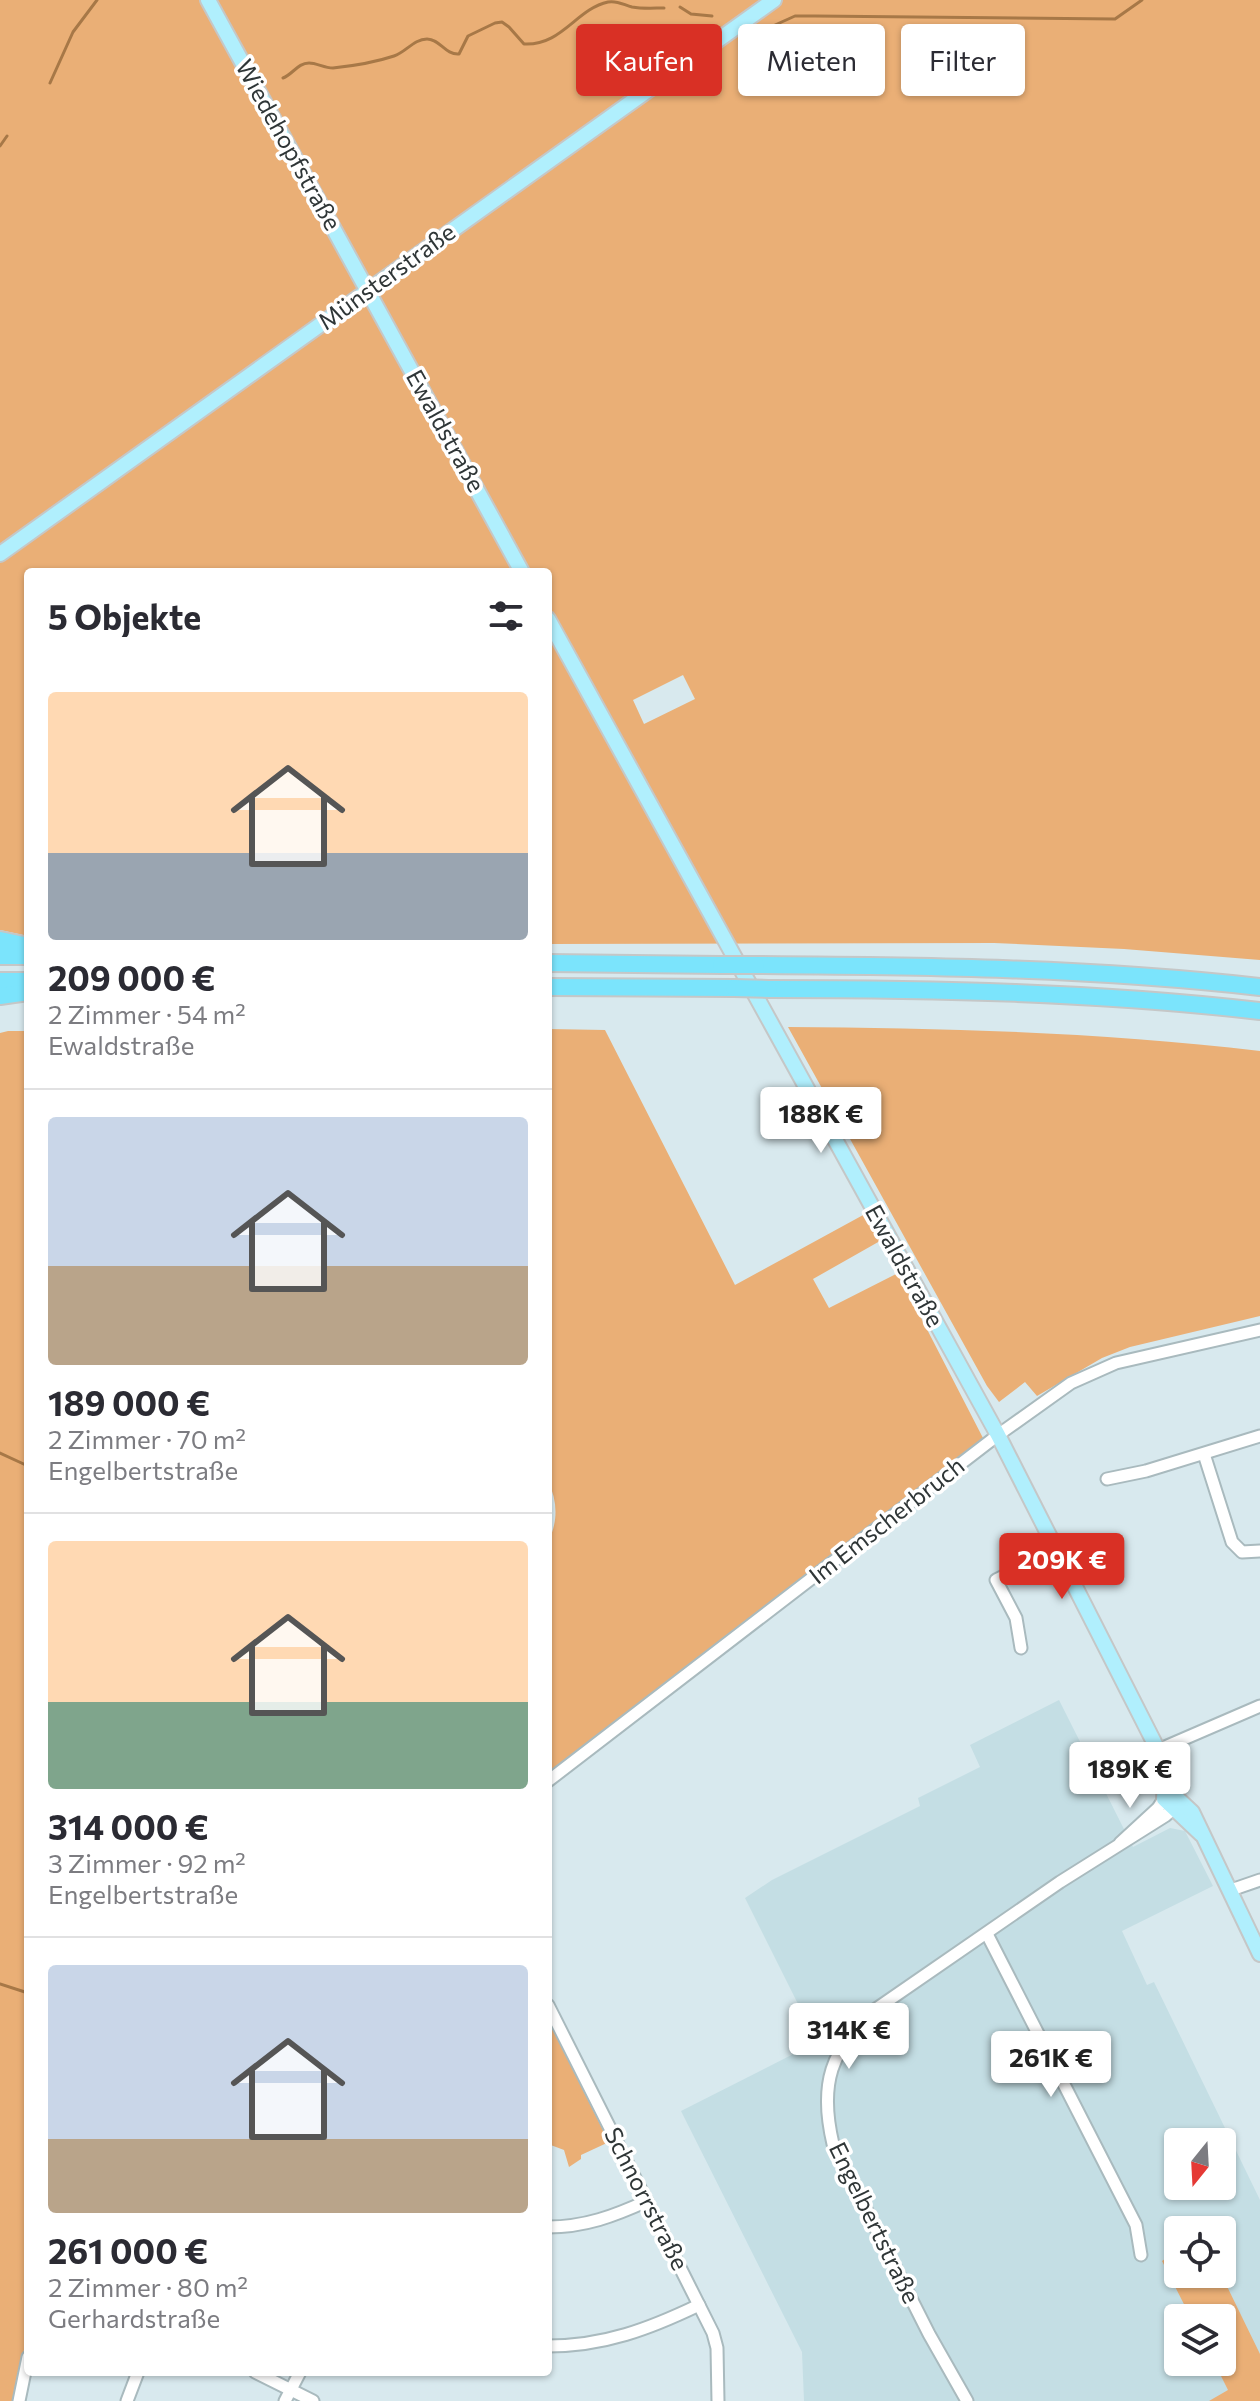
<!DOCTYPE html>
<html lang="de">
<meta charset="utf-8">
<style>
body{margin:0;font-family:Commissioner,sans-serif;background:#f7f7f7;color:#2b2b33;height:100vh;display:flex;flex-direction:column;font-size:30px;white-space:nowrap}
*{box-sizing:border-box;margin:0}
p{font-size:26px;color:#7c7c81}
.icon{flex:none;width:44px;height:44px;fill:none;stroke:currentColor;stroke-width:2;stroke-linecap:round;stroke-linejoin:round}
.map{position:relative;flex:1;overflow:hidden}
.sheet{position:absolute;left:24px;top:568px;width:528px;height:1808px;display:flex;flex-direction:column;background:#fff;border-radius:8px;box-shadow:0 2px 6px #0004}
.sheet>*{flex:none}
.banner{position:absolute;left:576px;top:24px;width:564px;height:72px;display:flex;gap:16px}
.needle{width:52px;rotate:198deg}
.controls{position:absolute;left:1164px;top:2128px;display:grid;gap:16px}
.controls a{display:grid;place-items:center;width:72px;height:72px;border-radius:8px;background:#fff;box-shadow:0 2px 6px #0004;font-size:40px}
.price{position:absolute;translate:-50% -68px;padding:0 18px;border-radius:8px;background:#fff;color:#222;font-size:26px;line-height:52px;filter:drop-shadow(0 2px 4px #0008)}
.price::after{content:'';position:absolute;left:50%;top:48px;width:24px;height:18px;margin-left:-12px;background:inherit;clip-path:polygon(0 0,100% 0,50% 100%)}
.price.selected{background:#d93025;color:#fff}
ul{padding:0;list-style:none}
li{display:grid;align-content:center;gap:16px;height:424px;padding:0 24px}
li+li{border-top:2px solid #e1e1e2}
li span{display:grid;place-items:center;height:248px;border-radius:8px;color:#555}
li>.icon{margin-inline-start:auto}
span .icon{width:144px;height:144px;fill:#fffc;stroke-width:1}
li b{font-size:34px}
h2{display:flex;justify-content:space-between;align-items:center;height:96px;padding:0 24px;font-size:34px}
.chip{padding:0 28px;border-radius:8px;background:#fff;box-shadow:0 2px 6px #0004;font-size:28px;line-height:72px}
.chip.selected{background:#d93025;color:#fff}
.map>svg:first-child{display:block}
.built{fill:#c4dee4;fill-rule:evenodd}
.green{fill:#eaaf76;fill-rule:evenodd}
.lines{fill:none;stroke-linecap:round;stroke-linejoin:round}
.stream{stroke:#a77847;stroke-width:3}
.minor-casing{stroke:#a9babe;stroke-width:15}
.major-casing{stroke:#c5c7c7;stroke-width:18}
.highway-casing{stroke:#c5c7c7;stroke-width:20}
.minor{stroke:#fff;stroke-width:11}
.major{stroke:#b0effd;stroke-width:14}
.highway{stroke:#7be4fc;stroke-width:16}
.highway-bridge-casing{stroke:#c5c7c7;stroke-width:20;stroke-linecap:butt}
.highway-bridge{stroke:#7be4fc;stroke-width:16}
.labels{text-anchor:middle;stroke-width:7;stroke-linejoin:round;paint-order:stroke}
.street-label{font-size:24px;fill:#2f3637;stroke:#fff}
</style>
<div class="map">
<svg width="1260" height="2401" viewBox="0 0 1260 2401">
<rect width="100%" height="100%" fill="#d8e9ee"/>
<path class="built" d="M1059,1700L1133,1847L1170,1828L1185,1831L1213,1886L1122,1931L1147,1985L1154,1982L1260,2200V2401H804L802,2352L681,2111L817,2042L745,1898L772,1880L920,1806L918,1798L980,1767L970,1745ZM1178,2142H1222V2186H1178ZM1178,2230H1222V2274H1178ZM1178,2318H1222V2362H1178Z"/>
<g class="green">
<path d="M0,0H1260V960L1124,949L994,943L548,944V572H28V936L0,930ZM683,675L695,699L644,724L633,700Z"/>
<path d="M788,1027C945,1028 1103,1032 1260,1051V1316L1130,1347L1102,1358L1037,1396L1025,1382L999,1402L987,1386Z"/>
<path d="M548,1029L605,1030L735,1285L865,1214L880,1241L813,1279L829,1308L898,1273L983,1438L548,1773V1542C558,1522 558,1502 548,1481Z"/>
<polygon points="8,1031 28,1031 28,2331 13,2401 0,2401 0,1033"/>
<polygon points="548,2020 609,2142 581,2155 581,2159 569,2167 564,2150 548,2144"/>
<polygon points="1178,2250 1178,2274 1221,2274 1260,2354 1260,2401 1209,2401 1228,2390 1214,2362 1222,2362 1222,2318 1191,2318 1162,2261"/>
</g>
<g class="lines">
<g class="stream">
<polyline points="680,7 691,14 712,16"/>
<polyline points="775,25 795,16 815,16 1115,19 1142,0"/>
<path d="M283,78C293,74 298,63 309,63C317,63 324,68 333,68C352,66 376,62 394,56C406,52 414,39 427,39C440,39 445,55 459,54L468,36L495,23L502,22L509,27L524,44C562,46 576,9 608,2C617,0 624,5 632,7C643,9 654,8 664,8"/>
<polyline points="50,83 73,32 97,0"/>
<polyline points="0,146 7,136"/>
<polyline points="0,1453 28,1466"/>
<polyline points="0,1984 28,1993"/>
</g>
<g class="minor-casing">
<g id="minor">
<polyline points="1204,1454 1232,1542 1242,1552 1260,1551"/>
<polyline points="1107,1479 1146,1471 1260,1436"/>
<polyline points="1021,1648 1016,1618 996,1580 1057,1549"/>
<polyline points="1158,1750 1260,1706"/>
<polyline points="548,1781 998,1435 1071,1383 1116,1363 1260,1330"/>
<polyline points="1231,1890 1260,1880"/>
<polyline points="987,1934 1136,2225 1141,2255"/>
<polyline points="548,2005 713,2333 717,2348 718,2401"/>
<path d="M548,2227C585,2227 614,2216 647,2201"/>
<path d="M548,2346C604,2346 649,2329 699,2305"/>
<polyline points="255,2372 313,2401"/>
<polyline points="19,2401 28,2357"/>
<polyline points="127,2401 138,2372"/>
<polyline points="285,2401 300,2372"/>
<path d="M967,2401L929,2334L833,2144C819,2085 830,2049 876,2009L1060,1882L1165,1816L1173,1809L1177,1798L1164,1799L1158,1808L1120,1843"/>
</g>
</g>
<g class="major-casing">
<g id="major">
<polyline points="208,0 522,572"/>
<polyline points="0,554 774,0"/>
<polyline points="548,619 998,1435 1158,1750 1165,1782 1164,1799 1201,1834"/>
<polyline points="1161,1754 1171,1766 1177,1798 1192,1812 1260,1954"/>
</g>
</g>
<g class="highway-casing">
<g id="highway">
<polyline points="0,940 28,946"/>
<polyline points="0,956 28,956"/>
<polyline points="548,963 721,965"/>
<path d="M756,965C925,966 1092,968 1260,987"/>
<polyline points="0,981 28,981"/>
<polyline points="548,987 734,988"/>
<path d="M769,989C933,989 1097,992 1260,1011"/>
<polyline points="0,996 28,992"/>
</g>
</g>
<use href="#minor" class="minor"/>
<use href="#major" class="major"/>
<use href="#highway" class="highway"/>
<g class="highway-bridge-casing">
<g id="highway-bridge">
<polyline points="721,965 756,965"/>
<polyline points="734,988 769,989"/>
</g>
</g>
<use href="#highway-bridge" class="highway-bridge"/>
</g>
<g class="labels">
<g class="street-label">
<text transform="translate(288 145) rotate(61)" y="8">Wiedehopfstraße</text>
<text transform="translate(387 277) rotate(-36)" y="8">Münsterstraße</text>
<text transform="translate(445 431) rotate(61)" y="8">Ewaldstraße</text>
<text transform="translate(904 1266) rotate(61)" y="8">Ewaldstraße</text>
<text transform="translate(887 1521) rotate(-38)" y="8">Im Emscherbruch</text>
<text transform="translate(646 2199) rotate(63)" y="8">Schnorrstraße</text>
<text transform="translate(874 2223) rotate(64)" y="8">Engelbertstraße</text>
</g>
</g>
</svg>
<div class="controls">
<a><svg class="needle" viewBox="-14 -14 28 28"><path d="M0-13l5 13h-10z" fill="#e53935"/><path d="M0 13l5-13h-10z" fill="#7c7c81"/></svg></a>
<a><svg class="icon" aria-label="locate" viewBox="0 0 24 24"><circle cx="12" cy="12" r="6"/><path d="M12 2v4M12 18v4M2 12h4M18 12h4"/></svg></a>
<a><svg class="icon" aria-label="layers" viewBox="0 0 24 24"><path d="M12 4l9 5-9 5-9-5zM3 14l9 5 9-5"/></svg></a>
</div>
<b class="price" style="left:821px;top:1155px">188K €</b>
<b class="price selected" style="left:1062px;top:1601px">209K €</b>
<b class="price" style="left:1130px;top:1810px">189K €</b>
<b class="price" style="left:849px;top:2071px">314K €</b>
<b class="price" style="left:1051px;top:2099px">261K €</b>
<div class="banner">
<a class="chip selected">Kaufen</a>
<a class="chip">Mieten</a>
<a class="chip">Filter</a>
</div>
<section class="sheet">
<h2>5 Objekte<svg class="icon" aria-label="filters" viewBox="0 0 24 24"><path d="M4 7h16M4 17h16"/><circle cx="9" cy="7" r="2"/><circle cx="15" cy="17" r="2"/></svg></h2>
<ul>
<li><span style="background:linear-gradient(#ffd9b3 65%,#9aa5b1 0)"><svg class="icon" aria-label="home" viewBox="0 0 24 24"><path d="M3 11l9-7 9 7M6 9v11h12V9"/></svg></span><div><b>209 000 €</b><p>2 Zimmer · 54 m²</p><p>Ewaldstraße</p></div></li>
<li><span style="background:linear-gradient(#c9d6e8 60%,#b9a48a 0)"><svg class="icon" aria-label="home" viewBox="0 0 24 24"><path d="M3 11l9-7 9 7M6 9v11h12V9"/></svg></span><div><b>189 000 €</b><p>2 Zimmer · 70 m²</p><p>Engelbertstraße</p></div></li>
<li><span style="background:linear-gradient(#ffd9b3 65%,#7fa58c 0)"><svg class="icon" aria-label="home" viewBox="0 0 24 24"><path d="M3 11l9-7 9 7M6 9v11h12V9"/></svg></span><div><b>314 000 €</b><p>3 Zimmer · 92 m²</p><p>Engelbertstraße</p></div></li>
<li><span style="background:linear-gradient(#c9d6e8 70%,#b9a48a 0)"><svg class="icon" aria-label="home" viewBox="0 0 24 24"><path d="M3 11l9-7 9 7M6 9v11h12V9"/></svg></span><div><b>261 000 €</b><p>2 Zimmer · 80 m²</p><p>Gerhardstraße</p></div></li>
</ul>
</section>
</div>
